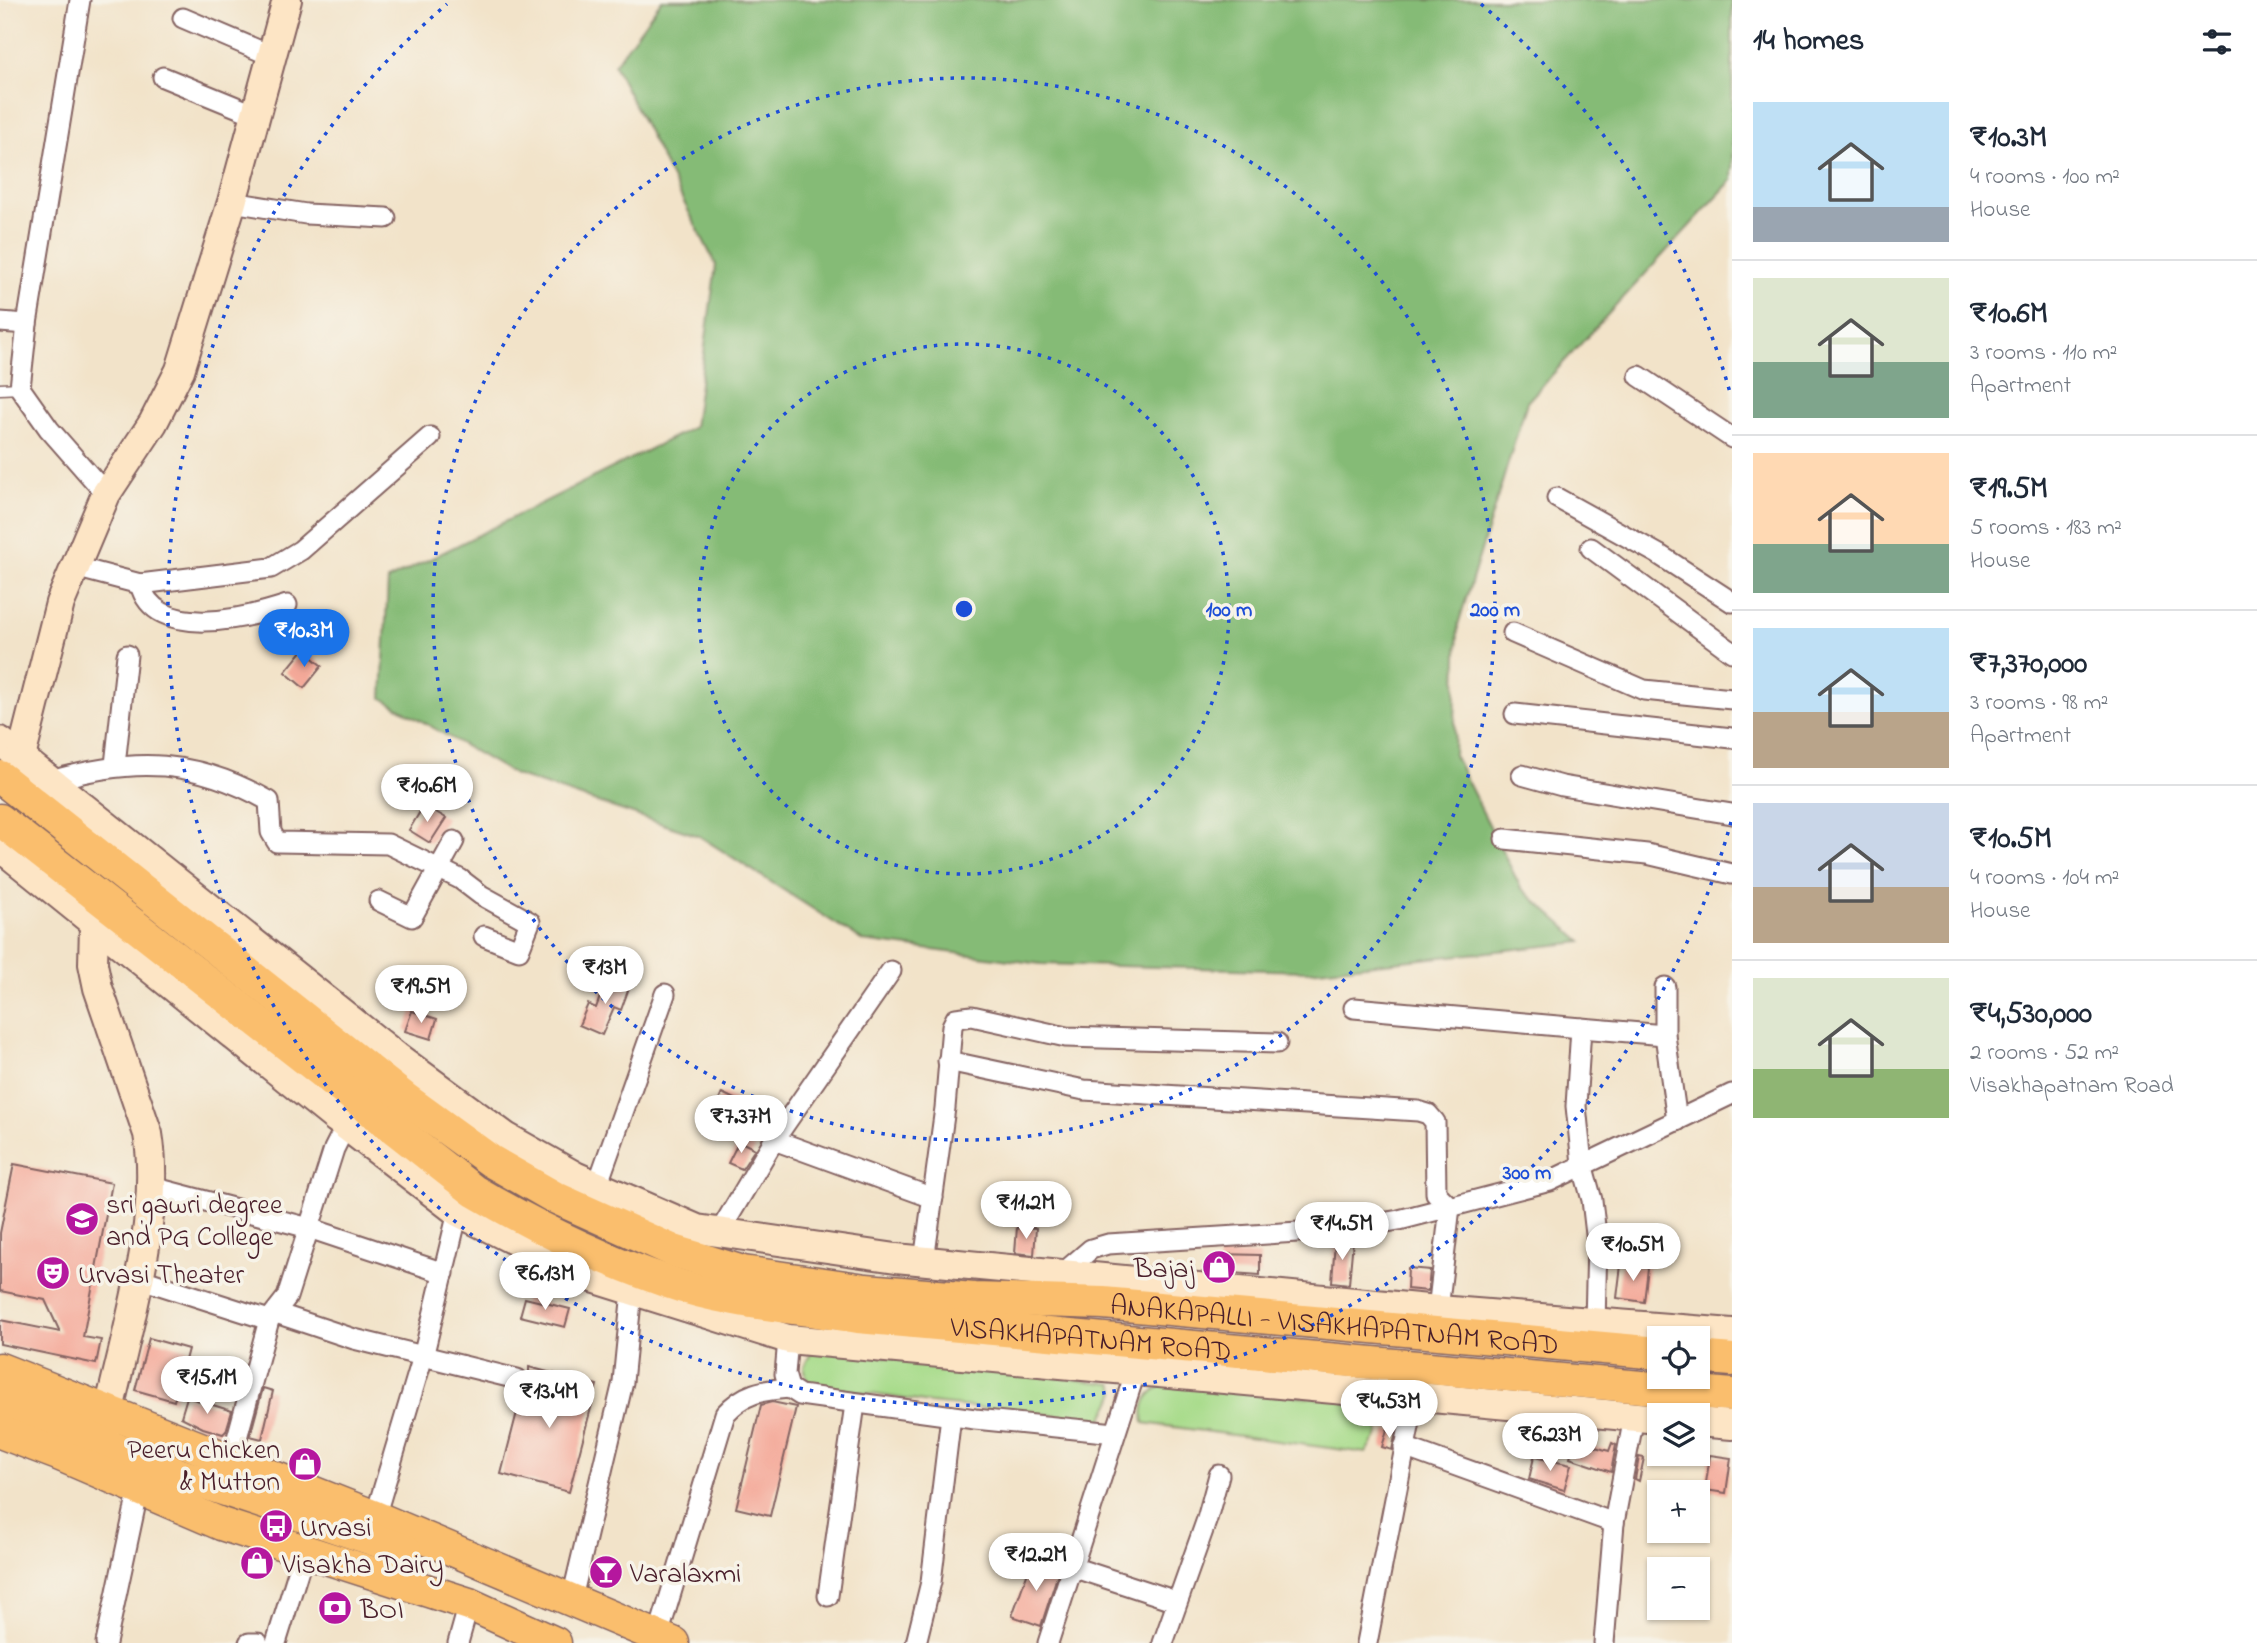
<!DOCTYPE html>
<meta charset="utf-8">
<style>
body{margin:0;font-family:"Indie Flower",sans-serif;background:#f6f6f7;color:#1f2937;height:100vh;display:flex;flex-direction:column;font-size:26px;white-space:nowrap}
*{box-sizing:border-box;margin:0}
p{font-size:23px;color:#747a83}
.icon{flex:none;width:38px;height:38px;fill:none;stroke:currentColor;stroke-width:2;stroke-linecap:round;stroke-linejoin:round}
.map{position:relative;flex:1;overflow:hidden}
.panel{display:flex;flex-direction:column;background:#fff;width:525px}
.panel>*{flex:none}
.fabs{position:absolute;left:1647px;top:1326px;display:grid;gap:14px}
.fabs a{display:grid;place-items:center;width:63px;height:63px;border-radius:0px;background:#fff;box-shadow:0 2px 5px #0004;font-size:35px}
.price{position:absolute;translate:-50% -60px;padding:0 16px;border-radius:24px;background:#fff;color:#222;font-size:23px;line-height:46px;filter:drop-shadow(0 2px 4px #0008)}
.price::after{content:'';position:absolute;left:50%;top:42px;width:21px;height:16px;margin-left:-10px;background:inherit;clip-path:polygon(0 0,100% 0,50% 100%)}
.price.on{background:#1a73e8;color:#fff}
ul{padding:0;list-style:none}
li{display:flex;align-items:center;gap:21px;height:175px;padding:0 21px}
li+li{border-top:2px solid #e0e1e3}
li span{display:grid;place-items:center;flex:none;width:196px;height:140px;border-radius:0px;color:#555}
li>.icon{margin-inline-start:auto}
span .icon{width:84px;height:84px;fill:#fffc;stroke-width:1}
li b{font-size:30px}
h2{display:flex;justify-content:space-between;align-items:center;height:84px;padding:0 21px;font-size:30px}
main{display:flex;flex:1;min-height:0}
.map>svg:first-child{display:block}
.green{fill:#a7db8a;stroke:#787d5a;stroke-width:2}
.forest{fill:#85bb76;stroke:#686d50;stroke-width:2}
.building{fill:#f4a999}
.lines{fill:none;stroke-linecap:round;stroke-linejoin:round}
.lane-casing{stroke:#856462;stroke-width:13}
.street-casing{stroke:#856462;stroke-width:23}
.secondary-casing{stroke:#856462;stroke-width:32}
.primary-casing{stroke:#856462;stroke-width:35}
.lane{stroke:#fff;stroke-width:10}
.street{stroke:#fff;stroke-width:19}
.secondary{stroke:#fde5c5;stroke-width:28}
.primary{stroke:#fabe6d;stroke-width:32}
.ring{fill:none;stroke:#1d4ed8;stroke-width:3.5;stroke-dasharray:3.5 7}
.labels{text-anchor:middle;stroke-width:7;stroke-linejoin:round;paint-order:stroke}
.poi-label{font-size:28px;fill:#4a1f2b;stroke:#f7f3e8;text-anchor:start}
.street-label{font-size:28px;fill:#4a1f2b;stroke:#f7f3e8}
.centre{fill:#1d4ed8;stroke:#f7f3e8;stroke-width:3.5}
.ring-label{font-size:21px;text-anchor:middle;font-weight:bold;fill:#1d4ed8;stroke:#f7f3e8;stroke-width:7;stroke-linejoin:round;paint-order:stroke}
</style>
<main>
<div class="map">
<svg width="1732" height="1643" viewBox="0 0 1732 1643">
<rect width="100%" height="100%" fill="#f7f3e8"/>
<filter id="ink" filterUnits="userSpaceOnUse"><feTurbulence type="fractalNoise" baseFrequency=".0143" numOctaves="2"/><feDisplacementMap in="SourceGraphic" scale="14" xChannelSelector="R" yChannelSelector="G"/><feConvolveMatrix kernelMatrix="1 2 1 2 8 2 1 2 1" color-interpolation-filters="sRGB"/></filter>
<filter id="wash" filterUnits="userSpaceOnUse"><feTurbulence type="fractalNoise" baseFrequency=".00686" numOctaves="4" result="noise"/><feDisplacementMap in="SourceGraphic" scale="28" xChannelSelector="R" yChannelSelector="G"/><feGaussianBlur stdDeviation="1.57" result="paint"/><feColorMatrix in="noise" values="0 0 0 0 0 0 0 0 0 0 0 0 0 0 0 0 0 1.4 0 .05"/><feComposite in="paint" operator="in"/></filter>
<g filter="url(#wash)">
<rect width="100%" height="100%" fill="#f2e3c9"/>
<g class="green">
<polygon points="814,1348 1113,1384 1116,1392 1102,1420 930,1403 808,1384 804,1366"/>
<path d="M1165,1384L1364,1402L1379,1421L1378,1435L1366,1453L1144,1423C1141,1403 1147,1393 1165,1384Z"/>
</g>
<polygon class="forest" points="662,0 1732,0 1732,180 1527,402 1458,625 1454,755 1521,888 1582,942 1308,971 1041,964 863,941 699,836 515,775 382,698 388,580 694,427 716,265 614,65"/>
<g id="blocks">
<g class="building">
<polygon points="303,650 322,666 304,688 285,672"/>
<polygon points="424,805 446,818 430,843 409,830"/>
<polygon points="607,977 630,985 621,1010 614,1007 602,1035 579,1025 588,1004 596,1008"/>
<polygon points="412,1011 437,1019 431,1039 405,1031"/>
<polygon points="722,1093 747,1105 739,1121 715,1110"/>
<polygon points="739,1141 755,1149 742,1169 728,1163"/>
<polygon points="14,1164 112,1183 83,1337 101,1340 96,1364 0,1344 0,1320 60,1332 45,1300 0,1291 0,1233"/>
<polygon points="1017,1227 1036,1228 1034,1255 1015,1253"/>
<polygon points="1353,1240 1349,1284 1332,1282 1335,1242"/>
<polygon points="1219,1254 1260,1255 1260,1275 1218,1272"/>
<polygon points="1621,1265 1648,1268 1644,1302 1617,1298"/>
<polygon points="1408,1268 1430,1270 1428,1291 1407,1289"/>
<polygon points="525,1298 570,1309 565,1327 520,1316"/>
<polygon points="149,1338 188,1349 174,1401 135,1390"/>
<polygon points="529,1367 597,1385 569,1492 501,1474 523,1389 529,1383"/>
<polygon points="263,1388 273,1391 262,1439 250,1436"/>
<polygon points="187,1397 232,1411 226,1431 223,1434 203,1428 181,1417"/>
<polygon points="772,1402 796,1407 770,1516 736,1508 761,1405"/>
<polygon points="1387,1430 1396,1432 1392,1450 1382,1447"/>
<polygon points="1575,1441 1609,1451 1612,1443 1616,1445 1611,1472 1570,1458"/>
<polygon points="1710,1455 1731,1458 1726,1493 1705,1490"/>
<polygon points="1534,1457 1571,1465 1564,1490 1529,1479"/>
<polygon points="1639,1457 1644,1458 1639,1481 1635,1479"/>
<polygon points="1032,1560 1059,1570 1041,1626 1012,1616"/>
</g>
</g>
</g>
<g filter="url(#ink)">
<use href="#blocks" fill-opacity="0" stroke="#856462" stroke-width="2"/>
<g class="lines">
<g class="lane-casing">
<polyline id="lane" points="0,389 20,388"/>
</g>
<g class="street-casing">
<g id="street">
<polyline points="80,0 27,324 20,388 49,429 106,494"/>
<polyline points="183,18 272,56"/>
<polyline points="163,77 256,115"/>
<polyline points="232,202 306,214 386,218"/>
<polyline points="0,322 27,324"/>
<polyline points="1639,376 1732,438"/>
<polyline points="1557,498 1658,554 1732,602"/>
<polyline points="1591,548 1732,652"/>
<polyline points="75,567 140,584 271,568 301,550 430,437"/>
<path d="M140,584C155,642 247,618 287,605"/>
<polyline points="1513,633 1644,690 1732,699"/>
<polyline points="1515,714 1732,738"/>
<polyline points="115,765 127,655"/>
<polyline points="1522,775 1562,786 1732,814"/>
<path d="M54,780C135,757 195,759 269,801L271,832L277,842L388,844L460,879L481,895L530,922L519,950L484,936"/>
<polyline points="1505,839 1647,854 1732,874"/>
<polyline points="379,901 412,917 454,841"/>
<polyline points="1665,987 1665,1035 1677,1121"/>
<polyline points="1354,1008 1581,1028 1576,1106 1582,1164 1592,1200 1597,1243 1595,1323"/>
<polyline points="1581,1028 1665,1035"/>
<polyline points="948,1061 1084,1090 1418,1111 1428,1114 1435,1122 1436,1193 1450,1207 1438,1310"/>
<polyline points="774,1140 933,1198"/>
<polyline points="597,1186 665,994"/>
<polyline points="152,1187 309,1228 444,1273"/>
<polyline points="719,1233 774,1140 891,971"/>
<polyline points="924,1261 945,1108 952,1026 956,1018 972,1016 1066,1037 1277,1043"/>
<polyline points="1063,1273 1091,1249 1108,1244 1346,1229 1399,1220 1550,1181 1732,1094"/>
<polyline points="138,1278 269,1320"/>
<polyline points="276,1313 354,1339 517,1379"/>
<polyline points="788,1339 785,1374 789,1388 800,1395 975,1419 1115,1433"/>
<polyline points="1404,1447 1614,1523"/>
<polyline points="231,1460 269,1320 287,1297 334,1149 346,1125"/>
<polyline points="375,1517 424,1353 458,1212"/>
<polyline points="1072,1567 1176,1601"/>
<polyline points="828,1596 855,1404"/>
<polyline points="572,1598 623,1382 632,1291"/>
<path d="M658,1636L725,1414C744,1393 762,1390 789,1388"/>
<polyline points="106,1643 141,1479"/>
<polyline points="249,1643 258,1643"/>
<polyline points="276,1643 304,1553"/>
<polyline points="458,1643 469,1604"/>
<polyline points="916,1643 931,1582 951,1416"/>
<polyline points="1048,1643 1136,1370"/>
<polyline points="1163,1643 1207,1519 1219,1475"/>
<polyline points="1367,1643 1415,1396"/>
<polyline points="1604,1643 1614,1523 1634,1417"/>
</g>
</g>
<g class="secondary-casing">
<g id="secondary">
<polyline points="0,741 397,1057 506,1137 575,1176 697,1229 896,1258 1438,1310 1732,1333"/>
<polyline points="13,771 21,757 60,603 106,494 153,423 180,370 232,202 287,0"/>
<polyline points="0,847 337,1119 458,1212 583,1275 788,1339 1659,1419"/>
<path d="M94,925L93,964L98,988L148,1134C163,1221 122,1345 104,1433"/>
<polyline points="1698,1422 1732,1425"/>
</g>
</g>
<g class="primary-casing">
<g id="primary">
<path id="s1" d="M0,777L407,1100L491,1161L554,1197L674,1251L743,1272L866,1290L974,1299L1103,1303L1659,1353"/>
<path id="s2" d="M0,820L474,1191C535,1227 601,1259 668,1282C728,1303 796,1307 858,1317L1732,1395"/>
<polyline points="1698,1357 1732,1360"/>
<polyline points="0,1369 375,1517 673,1643"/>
<polyline points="0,1399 160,1468 405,1550"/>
<polyline points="0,1432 58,1454 221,1524 469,1604 555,1643"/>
</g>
</g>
<use href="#lane" class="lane"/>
<use href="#street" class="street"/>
<use href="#secondary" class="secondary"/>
<use href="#primary" class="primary"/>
</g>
</g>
<g class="ring">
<circle cx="964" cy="609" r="265"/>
<circle cx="964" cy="609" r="531"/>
<path d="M1731 822A796 796 0 1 1 447 4M1481 4A796 796 0 0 1 1731 396"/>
</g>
<defs>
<g id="university-disc" transform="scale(1.75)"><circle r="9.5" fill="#b5179e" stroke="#f7f3e8"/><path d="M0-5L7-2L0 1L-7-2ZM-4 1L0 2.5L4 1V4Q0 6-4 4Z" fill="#fff"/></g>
<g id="shop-disc" transform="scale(1.75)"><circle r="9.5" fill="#b5179e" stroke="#f7f3e8"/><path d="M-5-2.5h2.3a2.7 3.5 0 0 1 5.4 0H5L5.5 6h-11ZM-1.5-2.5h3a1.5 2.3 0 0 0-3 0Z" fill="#fff"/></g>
<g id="theatre-disc" transform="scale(1.75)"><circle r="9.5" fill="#b5179e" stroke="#f7f3e8"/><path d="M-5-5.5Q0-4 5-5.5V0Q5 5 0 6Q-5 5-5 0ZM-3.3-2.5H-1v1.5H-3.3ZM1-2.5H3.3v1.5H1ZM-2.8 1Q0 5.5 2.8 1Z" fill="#fff"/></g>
<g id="bus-disc" transform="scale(1.75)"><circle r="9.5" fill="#b5179e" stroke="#f7f3e8"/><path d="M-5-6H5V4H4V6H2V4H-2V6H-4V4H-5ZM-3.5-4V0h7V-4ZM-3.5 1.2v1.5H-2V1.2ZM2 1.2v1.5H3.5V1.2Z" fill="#fff"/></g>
<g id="bar-disc" transform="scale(1.75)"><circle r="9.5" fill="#b5179e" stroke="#f7f3e8"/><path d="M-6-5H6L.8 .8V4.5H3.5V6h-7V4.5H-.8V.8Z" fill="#fff"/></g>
<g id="bank-disc" transform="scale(1.75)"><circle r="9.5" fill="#b5179e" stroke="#f7f3e8"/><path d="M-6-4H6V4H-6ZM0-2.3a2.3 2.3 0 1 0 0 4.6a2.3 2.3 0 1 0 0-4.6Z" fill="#fff"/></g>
</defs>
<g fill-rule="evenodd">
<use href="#university-disc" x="82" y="1219"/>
<use href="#shop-disc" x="1219" y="1267"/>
<use href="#theatre-disc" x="53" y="1273"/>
<use href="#shop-disc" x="305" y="1464"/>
<use href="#bus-disc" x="276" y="1526"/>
<use href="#shop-disc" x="257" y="1563"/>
<use href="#bar-disc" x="606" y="1572"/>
<use href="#bank-disc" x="335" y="1608"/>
</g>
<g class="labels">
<g class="poi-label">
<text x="106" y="1213">sri gawri degree<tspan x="106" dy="32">and PG College</tspan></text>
<text x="1194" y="1277" text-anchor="end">Bajaj</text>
<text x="78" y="1283">Urvasi Theater</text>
<text x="280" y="1458" text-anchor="end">Peeru chicken<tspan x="280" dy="32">&amp; Mutton</tspan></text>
<text x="300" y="1536">Urvasi</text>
<text x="282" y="1573">Visakha Dairy</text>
<text x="630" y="1582">Varalaxmi</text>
<text x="360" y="1618">BOI</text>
</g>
<g class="street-label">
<text dy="10" stroke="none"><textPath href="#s1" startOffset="1494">ANAKAPALLI - VISAKHAPATNAM ROAD</textPath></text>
<text dy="10" stroke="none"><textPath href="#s2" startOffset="1244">VISAKHAPATNAM ROAD</textPath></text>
</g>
</g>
<circle cx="964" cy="609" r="10" class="centre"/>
<g class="ring-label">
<text x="1229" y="616">100 m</text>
<text x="1495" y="616">200 m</text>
<text x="1527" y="1179">300 m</text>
</g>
</svg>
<div class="fabs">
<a><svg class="icon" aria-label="locate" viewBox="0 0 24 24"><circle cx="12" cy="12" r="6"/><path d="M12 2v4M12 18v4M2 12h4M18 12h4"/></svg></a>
<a><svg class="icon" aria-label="layers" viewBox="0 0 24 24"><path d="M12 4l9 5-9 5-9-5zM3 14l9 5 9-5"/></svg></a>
<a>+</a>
<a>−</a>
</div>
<b class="price on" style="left:304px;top:669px">₹10.3M</b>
<b class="price" style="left:427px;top:824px">₹10.6M</b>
<b class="price" style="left:605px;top:1006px">₹13M</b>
<b class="price" style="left:421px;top:1025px">₹19.5M</b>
<b class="price" style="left:741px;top:1155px">₹7.37M</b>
<b class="price" style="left:1026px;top:1241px">₹11.2M</b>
<b class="price" style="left:1342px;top:1262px">₹14.5M</b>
<b class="price" style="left:1633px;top:1283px">₹10.5M</b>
<b class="price" style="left:545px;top:1312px">₹6.13M</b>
<b class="price" style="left:207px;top:1416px">₹15.1M</b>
<b class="price" style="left:549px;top:1430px">₹13.4M</b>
<b class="price" style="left:1389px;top:1440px">₹4.53M</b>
<b class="price" style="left:1550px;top:1473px">₹6.23M</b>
<b class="price" style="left:1036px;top:1593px">₹12.2M</b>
</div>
<section class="panel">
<h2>14 homes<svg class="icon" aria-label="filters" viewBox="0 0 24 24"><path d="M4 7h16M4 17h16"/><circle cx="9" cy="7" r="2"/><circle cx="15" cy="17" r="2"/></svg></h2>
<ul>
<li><span style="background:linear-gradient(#bfe0f5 75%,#9aa5b1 0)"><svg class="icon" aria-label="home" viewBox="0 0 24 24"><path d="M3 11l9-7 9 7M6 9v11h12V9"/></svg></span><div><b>₹10.3M</b><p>4 rooms · 100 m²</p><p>House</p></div></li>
<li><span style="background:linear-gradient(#dfe7d0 60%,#7fa58c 0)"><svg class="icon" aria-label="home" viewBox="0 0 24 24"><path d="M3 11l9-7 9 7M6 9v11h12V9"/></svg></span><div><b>₹10.6M</b><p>3 rooms · 110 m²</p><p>Apartment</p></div></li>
<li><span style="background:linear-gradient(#ffd9b3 65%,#7fa58c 0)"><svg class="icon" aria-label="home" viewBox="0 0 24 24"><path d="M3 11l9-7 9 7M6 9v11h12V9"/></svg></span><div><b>₹19.5M</b><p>5 rooms · 183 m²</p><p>House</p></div></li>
<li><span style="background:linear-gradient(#bfe0f5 60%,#b9a48a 0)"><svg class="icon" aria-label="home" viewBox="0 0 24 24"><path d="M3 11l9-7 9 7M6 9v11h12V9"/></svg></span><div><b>₹7,370,000</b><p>3 rooms · 98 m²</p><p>Apartment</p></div></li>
<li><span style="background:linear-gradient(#c9d6e8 60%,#b9a48a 0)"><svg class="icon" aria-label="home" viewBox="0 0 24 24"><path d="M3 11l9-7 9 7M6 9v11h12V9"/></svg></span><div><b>₹10.5M</b><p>4 rooms · 104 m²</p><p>House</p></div></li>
<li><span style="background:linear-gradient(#dfe7d0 65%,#8fb573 0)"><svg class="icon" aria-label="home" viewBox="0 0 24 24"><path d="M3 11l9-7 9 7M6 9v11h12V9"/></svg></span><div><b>₹4,530,000</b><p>2 rooms · 52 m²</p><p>Visakhapatnam Road</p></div></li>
</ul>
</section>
</main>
